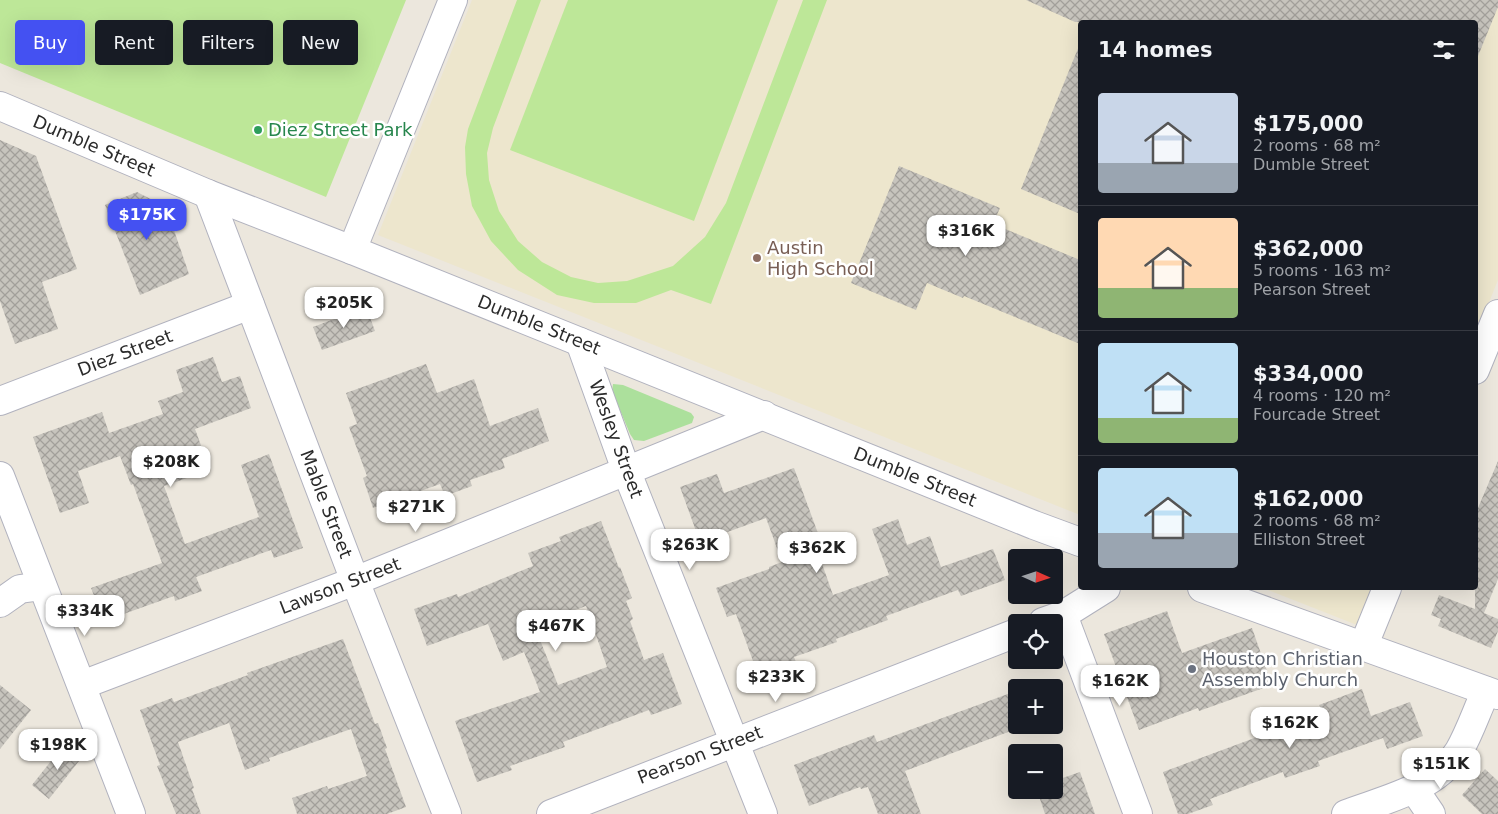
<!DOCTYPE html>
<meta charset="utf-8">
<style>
body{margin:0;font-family:"DejaVu Sans",sans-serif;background:#242831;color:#f1f3f6;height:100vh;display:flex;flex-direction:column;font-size:19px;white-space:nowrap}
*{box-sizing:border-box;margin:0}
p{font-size:16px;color:#9ea1a6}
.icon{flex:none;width:28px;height:28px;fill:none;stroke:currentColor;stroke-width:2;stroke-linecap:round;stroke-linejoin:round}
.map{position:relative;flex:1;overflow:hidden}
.details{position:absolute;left:1078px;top:20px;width:400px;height:570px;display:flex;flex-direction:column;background:#171b24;border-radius:5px;box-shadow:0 5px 20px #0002}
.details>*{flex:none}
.guide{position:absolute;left:15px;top:20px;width:475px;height:45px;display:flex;gap:10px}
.needle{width:32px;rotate:93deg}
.buttons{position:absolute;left:1008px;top:549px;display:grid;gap:10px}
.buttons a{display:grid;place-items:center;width:55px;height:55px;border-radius:5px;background:#171b24;box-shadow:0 5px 20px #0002;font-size:25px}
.price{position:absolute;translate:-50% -42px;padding:0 11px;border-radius:10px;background:#fff;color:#222;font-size:16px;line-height:32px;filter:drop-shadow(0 1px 2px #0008)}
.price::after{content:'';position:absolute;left:50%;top:30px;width:15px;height:11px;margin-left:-8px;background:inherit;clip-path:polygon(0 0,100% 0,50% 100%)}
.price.on{background:#4451f2;color:#fff}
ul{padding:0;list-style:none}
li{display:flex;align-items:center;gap:15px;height:125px;padding:0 20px}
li+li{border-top:1px solid #363941}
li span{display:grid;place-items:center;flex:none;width:140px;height:100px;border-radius:5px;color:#555}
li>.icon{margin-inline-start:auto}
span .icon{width:60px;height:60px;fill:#fffc;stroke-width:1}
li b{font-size:21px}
h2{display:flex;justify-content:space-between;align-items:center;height:60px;padding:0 20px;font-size:21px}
.tag{padding:0 18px;border-radius:5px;background:#171b24;box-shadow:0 5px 20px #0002;font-size:18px;line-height:45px}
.tag.on{background:#4451f2;color:#fff}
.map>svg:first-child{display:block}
.education{fill:#ede6cd}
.grass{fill:#ace09c}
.pitch{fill:#bde798}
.building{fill:url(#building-cross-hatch);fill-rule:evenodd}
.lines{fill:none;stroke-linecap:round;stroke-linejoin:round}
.street-casing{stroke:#b1b2be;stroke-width:30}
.secondary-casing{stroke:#b1b2be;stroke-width:30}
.street{stroke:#fff;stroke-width:28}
.secondary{stroke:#fff;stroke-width:28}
.leisure-dot{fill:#2e9e5b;stroke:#fff;stroke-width:2}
.education-dot{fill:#8d6e63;stroke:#fff;stroke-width:2}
.worship-dot{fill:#6b7280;stroke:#fff;stroke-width:2}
.labels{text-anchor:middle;stroke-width:5;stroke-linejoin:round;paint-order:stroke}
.leisure-label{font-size:18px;fill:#27864d;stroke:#fff;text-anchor:start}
.street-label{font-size:18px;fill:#2b2b2b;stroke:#fff}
.education-label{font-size:18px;fill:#785e54;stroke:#fff;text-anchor:start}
.worship-label{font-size:18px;fill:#5b616d;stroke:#fff;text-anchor:start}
</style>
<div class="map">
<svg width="1498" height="814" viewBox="0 0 1498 814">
<defs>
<pattern id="building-cross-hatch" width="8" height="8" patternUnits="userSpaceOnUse" patternTransform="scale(1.25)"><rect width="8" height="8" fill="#c7c4bd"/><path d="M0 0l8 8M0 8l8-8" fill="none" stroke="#a29f9a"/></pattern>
</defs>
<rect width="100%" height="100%" fill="#ece7dd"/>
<g class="education">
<polygon points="472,0 1498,0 1498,280 1475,337 1475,22 1080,22 1080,515 378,235"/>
<polygon points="1263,588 1372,588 1357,625"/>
</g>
<polygon class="grass" points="613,384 623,385 691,413 694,417 692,423 644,441 634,440 630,434 612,391"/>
<g class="pitch">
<polygon points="0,0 406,0 326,197 0,63"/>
<polygon points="517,0 541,0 493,128 487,153 489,180 499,211 518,241 542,262 571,277 598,283 627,281 673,266 705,237 726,203 803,0 827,0 711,304 671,290 636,303 594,303 557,295 518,270 491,241 472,206 466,174 465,147 468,129"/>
<polygon points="568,0 778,0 694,221 510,150"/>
</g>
<g class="building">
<polygon points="1026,0 1498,0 1498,7 1476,61 1475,22 1075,22"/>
<polygon points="1079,46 1080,46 1080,214 1021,189"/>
<polygon points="0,140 36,156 77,269 42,282 58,329 15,344 0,301"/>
<polygon points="899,166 1000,208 993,224 1080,260 1080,344 964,296 963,298 927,283 916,310 851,283"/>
<polygon points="137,192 166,207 189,274 140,295 105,205"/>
<polygon points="366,307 375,331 322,350 313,327"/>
<polygon points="213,357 222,382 240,376 251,408 195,429 210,470 164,486 185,544 259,517 241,465 269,454 303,548 274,558 271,550 196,577 202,591 175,601 174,596 104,621 91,588 162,563 133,484 131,485 120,456 78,471 89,503 60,513 33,437 102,412 109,433 163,414 158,401 183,392 176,370"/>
<polygon points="426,364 437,393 474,379 490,426 538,408 549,441 502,459 505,468 470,480 472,486 445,496 440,484 373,508 363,478 367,476 349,427 357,424 346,393"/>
<polygon points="1498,461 1498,579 1484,613 1498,619 1498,631 1491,648 1438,626 1441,619 1431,615 1439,595 1475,609 1475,515"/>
<polygon points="794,468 819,536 813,538 833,595 889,575 872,529 898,519 907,545 930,536 941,567 993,549 1005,580 961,596 958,590 886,616 888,620 836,639 837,642 794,657 800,672 762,686 736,614 727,617 716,588 769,569 769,567 782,562 766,518 700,542 680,487 717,474 724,493"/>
<path d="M601,521L619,568L620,567L632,598L626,601L633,619L630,621L644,660L663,653L682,704L651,715L649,710L563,742L565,747L510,766L512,770L477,782L455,721L540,692L524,652L503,661L488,624L427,646L414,609L457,594L458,597L533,566L528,553L561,541L559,537ZM586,606L607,667L558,685L534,625Z"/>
<polygon points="1167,611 1182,653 1252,628 1272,685 1199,711 1198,708 1139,730 1104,634"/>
<polygon points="343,639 375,724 378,723 387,748 385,749 406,807 387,814 297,814 292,798 327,786 328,789 367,776 351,729 269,758 270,761 245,770 229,723 178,742 194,788 192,789 201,814 176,814 157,766 160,765 140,710 172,698 174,702 248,675 247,673"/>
<polygon points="0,685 31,710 0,749"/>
<polygon points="1362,689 1371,716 1410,702 1423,736 1387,749 1383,738 1318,761 1320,766 1285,778 1283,772 1210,799 1213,805 1188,814 1178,814 1163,772 1268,733 1267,728 1321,709 1319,705"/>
<polygon points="1016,691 1016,729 905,771 921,814 878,814 868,787 861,789 860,787 809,806 794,765 874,735 877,742"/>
<polygon points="66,742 83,756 49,799 32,785"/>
<polygon points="1485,769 1498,781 1498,814 1482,814 1462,795"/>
<polygon points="1080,772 1095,814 1045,814 1037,790 1054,790 1054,781"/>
</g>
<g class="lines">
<g class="street-casing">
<g id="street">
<polyline points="208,194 355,581 447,814"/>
<polyline points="352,250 453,0"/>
<polyline points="1475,370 1498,314"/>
<polyline points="0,401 250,305"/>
<polyline points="0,476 131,814"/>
<polyline points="0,603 20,589 42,586"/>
<polyline points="1063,615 1138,814"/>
<polyline points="1043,622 1063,615 1106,588"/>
<polyline points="1363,647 1387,588"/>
<polyline points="82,685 355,581 764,415"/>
<polyline points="1414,789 1431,814"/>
<polyline points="551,814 1016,633"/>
<path d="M1346,814C1386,799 1435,789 1459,751C1470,732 1477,710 1486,691"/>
</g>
</g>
<g class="secondary-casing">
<g id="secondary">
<polyline points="0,106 208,194 352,250 1034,525 1080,542"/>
<polyline points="580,342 626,470 763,814"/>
<polyline points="1202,588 1498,695"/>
</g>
</g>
<use href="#street" class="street"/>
<use href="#secondary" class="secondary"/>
</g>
<circle class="leisure-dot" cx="258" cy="130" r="5"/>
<circle class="education-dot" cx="757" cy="258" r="5"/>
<circle class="worship-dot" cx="1192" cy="669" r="5"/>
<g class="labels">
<g class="leisure-label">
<text x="268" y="136">Diez Street Park</text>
</g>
<g class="street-label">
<text transform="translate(94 146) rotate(23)" y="6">Dumble Street</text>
<text transform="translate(539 325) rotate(22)" y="6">Dumble Street</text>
<text transform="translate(125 353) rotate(-21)" y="6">Diez Street</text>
<text transform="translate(616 439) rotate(70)" y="6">Wesley Street</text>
<text transform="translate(915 477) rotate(22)" y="6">Dumble Street</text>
<text transform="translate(326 504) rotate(69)" y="6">Mable Street</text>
<text transform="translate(340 586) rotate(-21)" y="6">Lawson Street</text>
<text transform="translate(700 755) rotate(-21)" y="6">Pearson Street</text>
</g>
<g class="education-label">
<text x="767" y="254">Austin<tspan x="767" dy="21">High School</tspan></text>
</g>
<g class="worship-label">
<text x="1202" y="665">Houston Christian<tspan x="1202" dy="21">Assembly Church</tspan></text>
</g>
</g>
</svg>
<div class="buttons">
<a><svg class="needle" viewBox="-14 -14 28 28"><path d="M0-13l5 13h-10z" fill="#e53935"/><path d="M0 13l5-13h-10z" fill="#9ea1a6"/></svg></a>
<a><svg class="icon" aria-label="locate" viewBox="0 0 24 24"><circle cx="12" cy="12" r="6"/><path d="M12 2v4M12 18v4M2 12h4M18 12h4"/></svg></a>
<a>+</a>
<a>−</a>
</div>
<b class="price on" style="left:147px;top:241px">$175K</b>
<b class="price" style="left:966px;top:257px">$316K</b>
<b class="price" style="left:344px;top:329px">$205K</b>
<b class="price" style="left:171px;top:488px">$208K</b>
<b class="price" style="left:416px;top:533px">$271K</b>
<b class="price" style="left:690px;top:571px">$263K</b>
<b class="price" style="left:817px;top:574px">$362K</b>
<b class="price" style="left:85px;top:637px">$334K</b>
<b class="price" style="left:556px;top:652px">$467K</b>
<b class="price" style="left:776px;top:703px">$233K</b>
<b class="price" style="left:1120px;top:707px">$162K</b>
<b class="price" style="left:1290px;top:749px">$162K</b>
<b class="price" style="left:58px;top:771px">$198K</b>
<b class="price" style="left:1441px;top:790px">$151K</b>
<div class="guide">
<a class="tag on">Buy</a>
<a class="tag">Rent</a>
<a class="tag">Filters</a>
<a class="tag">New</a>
</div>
<section class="details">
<h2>14 homes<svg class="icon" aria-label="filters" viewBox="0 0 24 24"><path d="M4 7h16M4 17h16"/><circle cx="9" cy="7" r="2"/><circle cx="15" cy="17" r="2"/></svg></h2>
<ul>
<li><span style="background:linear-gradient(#c9d6e8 70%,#9aa5b1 0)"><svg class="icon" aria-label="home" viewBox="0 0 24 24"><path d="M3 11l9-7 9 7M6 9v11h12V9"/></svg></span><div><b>$175,000</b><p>2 rooms · 68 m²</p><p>Dumble Street</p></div></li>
<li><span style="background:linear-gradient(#ffd9b3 70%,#8fb573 0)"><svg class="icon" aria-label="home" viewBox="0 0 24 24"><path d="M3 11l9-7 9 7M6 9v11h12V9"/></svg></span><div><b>$362,000</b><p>5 rooms · 163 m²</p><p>Pearson Street</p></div></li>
<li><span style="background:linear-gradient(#bfe0f5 75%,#8fb573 0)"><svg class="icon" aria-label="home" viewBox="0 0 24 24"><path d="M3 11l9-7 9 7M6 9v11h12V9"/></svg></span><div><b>$334,000</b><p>4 rooms · 120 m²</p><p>Fourcade Street</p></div></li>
<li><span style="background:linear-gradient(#bfe0f5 65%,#9aa5b1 0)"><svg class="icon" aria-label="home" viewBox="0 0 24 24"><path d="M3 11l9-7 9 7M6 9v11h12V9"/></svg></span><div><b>$162,000</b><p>2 rooms · 68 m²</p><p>Elliston Street</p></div></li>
</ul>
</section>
</div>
